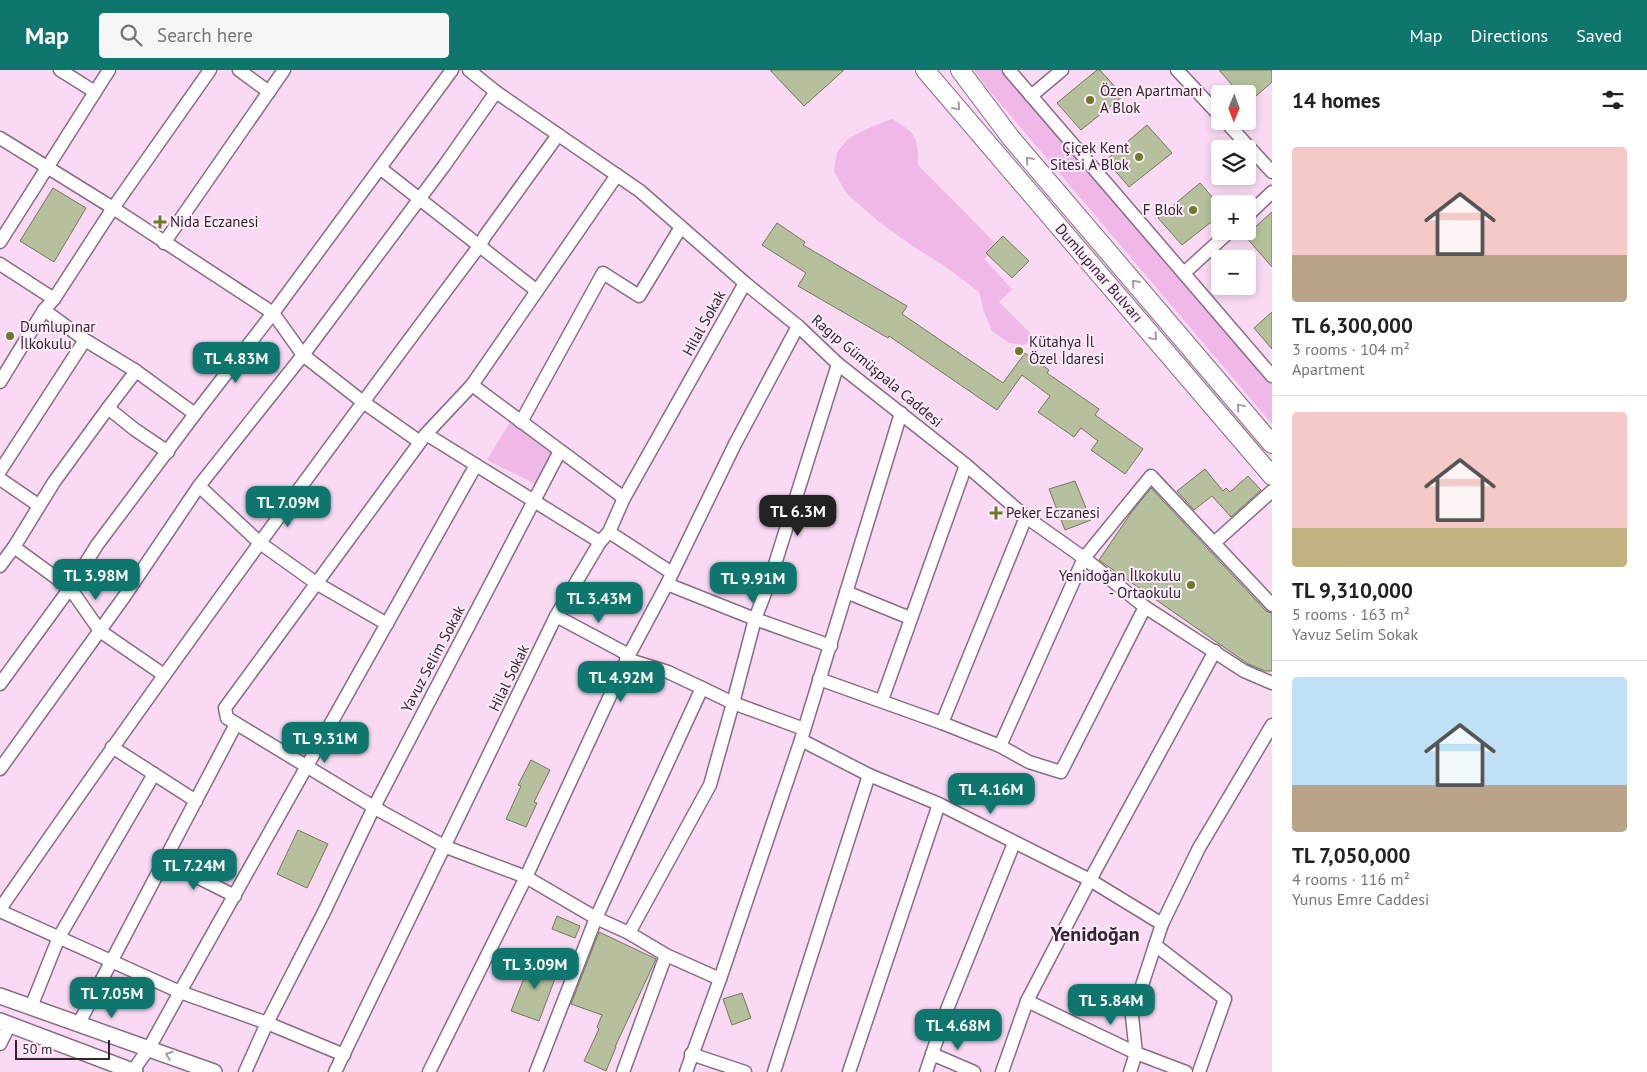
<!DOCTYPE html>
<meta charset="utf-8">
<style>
body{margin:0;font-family:"PT Sans",sans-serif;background:#f6f6f6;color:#202124;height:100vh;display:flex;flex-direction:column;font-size:19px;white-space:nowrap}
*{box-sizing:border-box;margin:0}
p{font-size:16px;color:#757577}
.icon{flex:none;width:28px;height:28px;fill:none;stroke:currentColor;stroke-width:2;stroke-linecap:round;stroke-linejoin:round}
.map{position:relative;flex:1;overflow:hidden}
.drawer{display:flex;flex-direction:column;background:#fff;width:375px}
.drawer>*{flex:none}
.needle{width:32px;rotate:181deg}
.buttons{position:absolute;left:1211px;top:15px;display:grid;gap:10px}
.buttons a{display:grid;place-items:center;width:45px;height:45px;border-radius:5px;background:#fff;box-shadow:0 2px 8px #0003;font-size:25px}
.scale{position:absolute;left:15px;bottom:12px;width:95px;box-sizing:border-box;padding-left:5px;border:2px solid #31252f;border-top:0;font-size:14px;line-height:18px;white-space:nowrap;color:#31252f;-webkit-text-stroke:4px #feebfb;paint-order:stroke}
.price{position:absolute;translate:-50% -42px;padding:0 11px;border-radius:10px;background:#0f766e;color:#fff;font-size:16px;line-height:32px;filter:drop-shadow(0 1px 2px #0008)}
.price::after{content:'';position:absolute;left:50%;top:30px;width:15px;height:11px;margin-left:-8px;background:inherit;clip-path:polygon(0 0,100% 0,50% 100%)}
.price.active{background:#222;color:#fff}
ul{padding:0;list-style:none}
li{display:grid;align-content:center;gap:10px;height:265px;padding:0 20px}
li+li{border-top:1px solid #e0e0e0}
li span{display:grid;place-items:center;height:155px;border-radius:5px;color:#555}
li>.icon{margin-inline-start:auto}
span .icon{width:90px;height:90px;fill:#fffc;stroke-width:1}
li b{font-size:21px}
h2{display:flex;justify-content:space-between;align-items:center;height:60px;padding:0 20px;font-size:21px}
header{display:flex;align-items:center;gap:30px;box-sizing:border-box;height:70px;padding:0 25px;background:#0f766e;color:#fff}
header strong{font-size:24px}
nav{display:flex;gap:28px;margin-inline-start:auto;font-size:18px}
.search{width:350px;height:45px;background:#f6f6f6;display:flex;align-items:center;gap:12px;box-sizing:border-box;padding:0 18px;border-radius:5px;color:#757577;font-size:19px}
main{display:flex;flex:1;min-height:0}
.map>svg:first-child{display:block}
.green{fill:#efb8e7}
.building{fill:#b7c09c;stroke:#717857}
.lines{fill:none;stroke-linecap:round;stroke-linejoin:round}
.minor-casing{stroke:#886c84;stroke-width:15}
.tertiary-casing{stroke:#886c84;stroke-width:18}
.secondary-casing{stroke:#886c84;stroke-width:20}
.minor{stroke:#fff;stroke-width:12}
.tertiary{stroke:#fff;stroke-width:15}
.secondary{stroke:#fff;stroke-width:18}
.oneway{stroke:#a29da1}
.poi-dot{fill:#6d7b28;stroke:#feebfb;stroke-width:2}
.labels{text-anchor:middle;stroke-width:4;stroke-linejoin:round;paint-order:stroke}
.poi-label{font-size:15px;fill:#31252f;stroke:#feebfb;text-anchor:start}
.street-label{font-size:15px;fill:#31252f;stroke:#feebfb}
.district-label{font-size:20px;font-weight:bold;fill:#31252f;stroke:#feebfb}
</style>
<header>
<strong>Map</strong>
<div class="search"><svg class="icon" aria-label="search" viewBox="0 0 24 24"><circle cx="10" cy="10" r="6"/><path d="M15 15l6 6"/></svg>Search here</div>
<nav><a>Map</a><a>Directions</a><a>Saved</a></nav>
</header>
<main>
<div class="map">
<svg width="1272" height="1002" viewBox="0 0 1272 1002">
<rect width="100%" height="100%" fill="#f9d9f4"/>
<g class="green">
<polygon points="974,0 1002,0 1272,309 1272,354 988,19"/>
<path d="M892,49C916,63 918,67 918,95L998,176L984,189L1012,219L999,232L1034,267L1024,275L1009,273L992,261L984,242L979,222L946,197L911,175L878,151L846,123L834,101L837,82L849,68L871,57Z"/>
<polygon points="510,352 552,381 536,414 487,390"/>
</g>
<g class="building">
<polygon points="770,0 844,0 804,36"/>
<polygon points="1097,0 1100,0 1123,26 1081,60 1057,33"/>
<polygon points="1219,0 1272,0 1272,12 1248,33 1248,24 1240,24"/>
<polygon points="1147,55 1172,83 1129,117 1106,90"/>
<polygon points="1200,113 1220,136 1220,145 1182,175 1158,148"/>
<polygon points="53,118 86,138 54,192 20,171"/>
<polygon points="1272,142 1272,197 1245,166"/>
<polygon points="777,153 805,172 803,175 907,236 902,244 1003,313 1025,283 1049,300 1047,303 1099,339 1095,345 1143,379 1125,404 1091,380 1098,371 1081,358 1074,367 1038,342 1050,326 1022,305 997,340 889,266 888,268 798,216 806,203 762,175"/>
<polygon points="1003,166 1029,191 1012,208 986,183"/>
<polygon points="1272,242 1272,279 1254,258"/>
<polygon points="1205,399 1223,421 1226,418 1230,422 1248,406 1261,420 1231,447 1212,426 1194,440 1177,421"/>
<polygon points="1075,411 1091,450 1065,460 1049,419"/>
<polygon points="1151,418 1266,541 1272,543 1272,601 1265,601 1248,594 1099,490 1131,443"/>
<polygon points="531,690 550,700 534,732 537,733 526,757 506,749 521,716 518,715"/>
<polygon points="298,760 328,774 307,818 277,804"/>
<polygon points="557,846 580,856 575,868 552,859"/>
<polygon points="599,862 656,889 615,977 616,977 606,1001 584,991 599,959 597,957 602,945 571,934"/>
<polygon points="532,888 559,898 539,951 511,941"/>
<polygon points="742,923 751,948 732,955 723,929"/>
</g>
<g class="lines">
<g class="minor-casing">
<g id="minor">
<polyline points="60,0 95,22"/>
<polyline points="239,0 269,22"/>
<polyline points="469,0 496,22 640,121 745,213 798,256 838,294 966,395 1026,447 1084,488 1145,537 1244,601 1272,613"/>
<polyline points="1009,0 1272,306"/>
<polyline points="1177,0 1220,46"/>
<polyline points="1031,26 1062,0"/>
<polyline points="1225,51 1272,102"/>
<polyline points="0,68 113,138 273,243 303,285 363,332 420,372"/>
<polyline points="380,98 537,221"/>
<polyline points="617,105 472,315 426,364 225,638 227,648 382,742 446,777 526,807 596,848 629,863 666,885 720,909"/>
<polyline points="1248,145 1272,122"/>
<polyline points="0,172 109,0"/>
<polyline points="164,173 284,0"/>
<polyline points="0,194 54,229"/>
<polyline points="1184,203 1230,161"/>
<polyline points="44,240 85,270 136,301 195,344"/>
<polyline points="0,312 44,240 54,229 113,138 210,0"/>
<polyline points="472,315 624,428"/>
<polyline points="108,338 136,301"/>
<polyline points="521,352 603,203 639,226 681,157"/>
<polyline points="426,364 600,472"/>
<polyline points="0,401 85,270"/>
<polyline points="0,409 38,435"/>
<polyline points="199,416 260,473 316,513 387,554"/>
<polyline points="609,462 672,503"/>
<polyline points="1214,473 1272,421"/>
<polyline points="14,477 70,518 100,561 164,605"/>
<polyline points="0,496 14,477 54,412 108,338 134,359 168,382"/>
<polyline points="667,514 755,549 831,576"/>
<polyline points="846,522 910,548"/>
<polyline points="556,546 629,585"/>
<polyline points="626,589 668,602 702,618"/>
<polyline points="819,609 942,653 1000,676 1029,692 1061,702 1145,537"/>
<polyline points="0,614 70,518 97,475 195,344 273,243 452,0"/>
<polyline points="882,630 966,395"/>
<polyline points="942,653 1026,447"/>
<polyline points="804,659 733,633 755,549 770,510 838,294"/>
<polyline points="801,670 869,705 939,734 1090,810 1162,854"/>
<polyline points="1000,676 1084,488 1151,406 1272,535"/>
<polyline points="112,677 196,731"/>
<polyline points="0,699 124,527 199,416 303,285 444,96 496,22"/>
<polyline points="165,791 235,826"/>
<path d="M0,839C155,614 316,394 480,175L485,166L558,65"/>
<polyline points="0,841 180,922 267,953 344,985"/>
<polyline points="1155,875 1225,929 1199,1002"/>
<polyline points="1027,931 1136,983 1186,1002"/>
<polyline points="31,937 59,867 154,704"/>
<polyline points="79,953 236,654"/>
<polyline points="0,974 10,954"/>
<polyline points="691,984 745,1002"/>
<polyline points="932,984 974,1002"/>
<polyline points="132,1002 149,978 180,922 476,395"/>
<polyline points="245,1002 267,953 324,842 374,737 560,381"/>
<polyline points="335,1002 556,546 600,472 609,462 624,428 745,213"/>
<polyline points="429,1002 526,807 629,585 667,514 735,374 798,256"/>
<polyline points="536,1002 596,848 702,618 733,633 710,715 629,863"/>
<polyline points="623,1002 666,885"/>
<polyline points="686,1002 720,909 801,670 901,343"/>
<polyline points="774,1002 869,705"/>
<polyline points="849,1002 939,734"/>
<polyline points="926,1002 948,937 1014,773"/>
<polyline points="1002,1002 1027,931 1090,810 1215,581"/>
<polyline points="1130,1002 1136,983 1132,946 1162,854 1199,778 1272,655"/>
</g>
</g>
<g class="tertiary-casing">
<g id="tertiary">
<polyline points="0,926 214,1002"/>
<polyline points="0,951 135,1002"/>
</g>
</g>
<g class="secondary-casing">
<g id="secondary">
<polyline points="925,0 1272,406"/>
<polyline points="960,0 1011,68 1272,374"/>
</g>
</g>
<use href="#minor" class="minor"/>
<use href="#tertiary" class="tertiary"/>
<use href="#secondary" class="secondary"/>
</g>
<defs><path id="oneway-chevron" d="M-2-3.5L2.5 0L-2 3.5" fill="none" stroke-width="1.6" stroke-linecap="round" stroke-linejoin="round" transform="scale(1.25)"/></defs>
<g class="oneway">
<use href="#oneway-chevron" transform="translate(957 37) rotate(49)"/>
<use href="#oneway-chevron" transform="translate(1029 90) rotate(-131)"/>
<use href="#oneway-chevron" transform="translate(1135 213) rotate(-131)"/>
<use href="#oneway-chevron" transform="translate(1154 267) rotate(49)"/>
<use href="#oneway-chevron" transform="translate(1240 337) rotate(-130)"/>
<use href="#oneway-chevron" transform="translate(169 985) rotate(-160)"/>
</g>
<g class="poi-dot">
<circle cx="1090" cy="30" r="5"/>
<circle cx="1139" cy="87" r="5"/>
<circle cx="1193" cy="140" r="5"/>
<path d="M157.5 144.5h5v5h5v5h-5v5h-5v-5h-5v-5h5z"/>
<circle cx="10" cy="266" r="5"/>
<circle cx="1019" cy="281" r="5"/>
<path d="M993.5 435.5h5v5h5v5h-5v5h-5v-5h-5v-5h5z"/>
<circle cx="1191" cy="515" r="5"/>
</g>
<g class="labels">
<g class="poi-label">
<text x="1100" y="26">Özen Apartmanı<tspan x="1100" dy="17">A Blok</tspan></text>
<text x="1129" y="83" text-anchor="end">Çiçek Kent<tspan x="1129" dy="17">Sitesi A Blok</tspan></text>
<text x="1183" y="145" text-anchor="end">F Blok</text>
<text x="170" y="157">Nida Eczanesi</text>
<text x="20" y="262">Dumlupınar<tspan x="20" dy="17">İlkokulu</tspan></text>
<text x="1029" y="277">Kütahya İl<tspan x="1029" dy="17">Özel İdaresi</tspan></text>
<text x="1006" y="448">Peker Eczanesi</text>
<text x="1181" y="511" text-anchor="end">Yenidoğan İlkokulu<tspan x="1181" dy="17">- Ortaokulu</tspan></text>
</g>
<g class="street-label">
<text transform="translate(1099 203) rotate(49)" y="5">Dumlupınar Bulvarı</text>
<text transform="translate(704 253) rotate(-61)" y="5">Hilal Sokak</text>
<text transform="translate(877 301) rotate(40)" y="5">Ragıp Gümüşpala Caddesi</text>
<text transform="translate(433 589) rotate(-62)" y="5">Yavuz Selim Sokak</text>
<text transform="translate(509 608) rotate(-64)" y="5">Hilal Sokak</text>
</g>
<g class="district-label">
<text x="1095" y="871">Yenidoğan</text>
</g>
</g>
</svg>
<div class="buttons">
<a><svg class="needle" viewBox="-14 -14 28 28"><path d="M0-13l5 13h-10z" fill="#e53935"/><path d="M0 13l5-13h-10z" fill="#757577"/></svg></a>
<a><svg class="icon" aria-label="layers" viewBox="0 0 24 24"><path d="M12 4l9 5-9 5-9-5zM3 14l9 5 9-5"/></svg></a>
<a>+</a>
<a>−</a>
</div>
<div class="scale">50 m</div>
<b class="price" style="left:236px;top:314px">TL 4.83M</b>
<b class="price" style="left:288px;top:458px">TL 7.09M</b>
<b class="price active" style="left:798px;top:467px">TL 6.3M</b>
<b class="price" style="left:96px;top:531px">TL 3.98M</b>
<b class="price" style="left:753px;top:534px">TL 9.91M</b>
<b class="price" style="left:599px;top:554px">TL 3.43M</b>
<b class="price" style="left:621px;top:633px">TL 4.92M</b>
<b class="price" style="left:325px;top:694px">TL 9.31M</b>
<b class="price" style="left:991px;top:745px">TL 4.16M</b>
<b class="price" style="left:194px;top:821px">TL 7.24M</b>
<b class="price" style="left:535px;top:920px">TL 3.09M</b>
<b class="price" style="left:112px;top:949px">TL 7.05M</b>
<b class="price" style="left:1111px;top:956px">TL 5.84M</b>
<b class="price" style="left:958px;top:981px">TL 4.68M</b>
</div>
<section class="drawer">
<h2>14 homes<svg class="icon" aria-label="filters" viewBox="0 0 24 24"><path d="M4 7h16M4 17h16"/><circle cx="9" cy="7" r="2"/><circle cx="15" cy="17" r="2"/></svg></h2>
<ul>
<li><span style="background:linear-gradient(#f6c9c9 70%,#b9a48a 0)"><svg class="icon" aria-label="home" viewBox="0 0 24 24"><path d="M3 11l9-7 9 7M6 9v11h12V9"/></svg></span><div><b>TL 6,300,000</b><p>3 rooms · 104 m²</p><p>Apartment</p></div></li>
<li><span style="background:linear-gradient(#f6c9c9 75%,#c2b280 0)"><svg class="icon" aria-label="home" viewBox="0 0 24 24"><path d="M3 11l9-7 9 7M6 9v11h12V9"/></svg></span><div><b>TL 9,310,000</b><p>5 rooms · 163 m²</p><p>Yavuz Selim Sokak</p></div></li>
<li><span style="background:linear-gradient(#bfe0f5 70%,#b9a48a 0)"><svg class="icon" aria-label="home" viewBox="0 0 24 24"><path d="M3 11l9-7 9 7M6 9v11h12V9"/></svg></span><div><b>TL 7,050,000</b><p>4 rooms · 116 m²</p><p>Yunus Emre Caddesi</p></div></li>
</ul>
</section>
</main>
